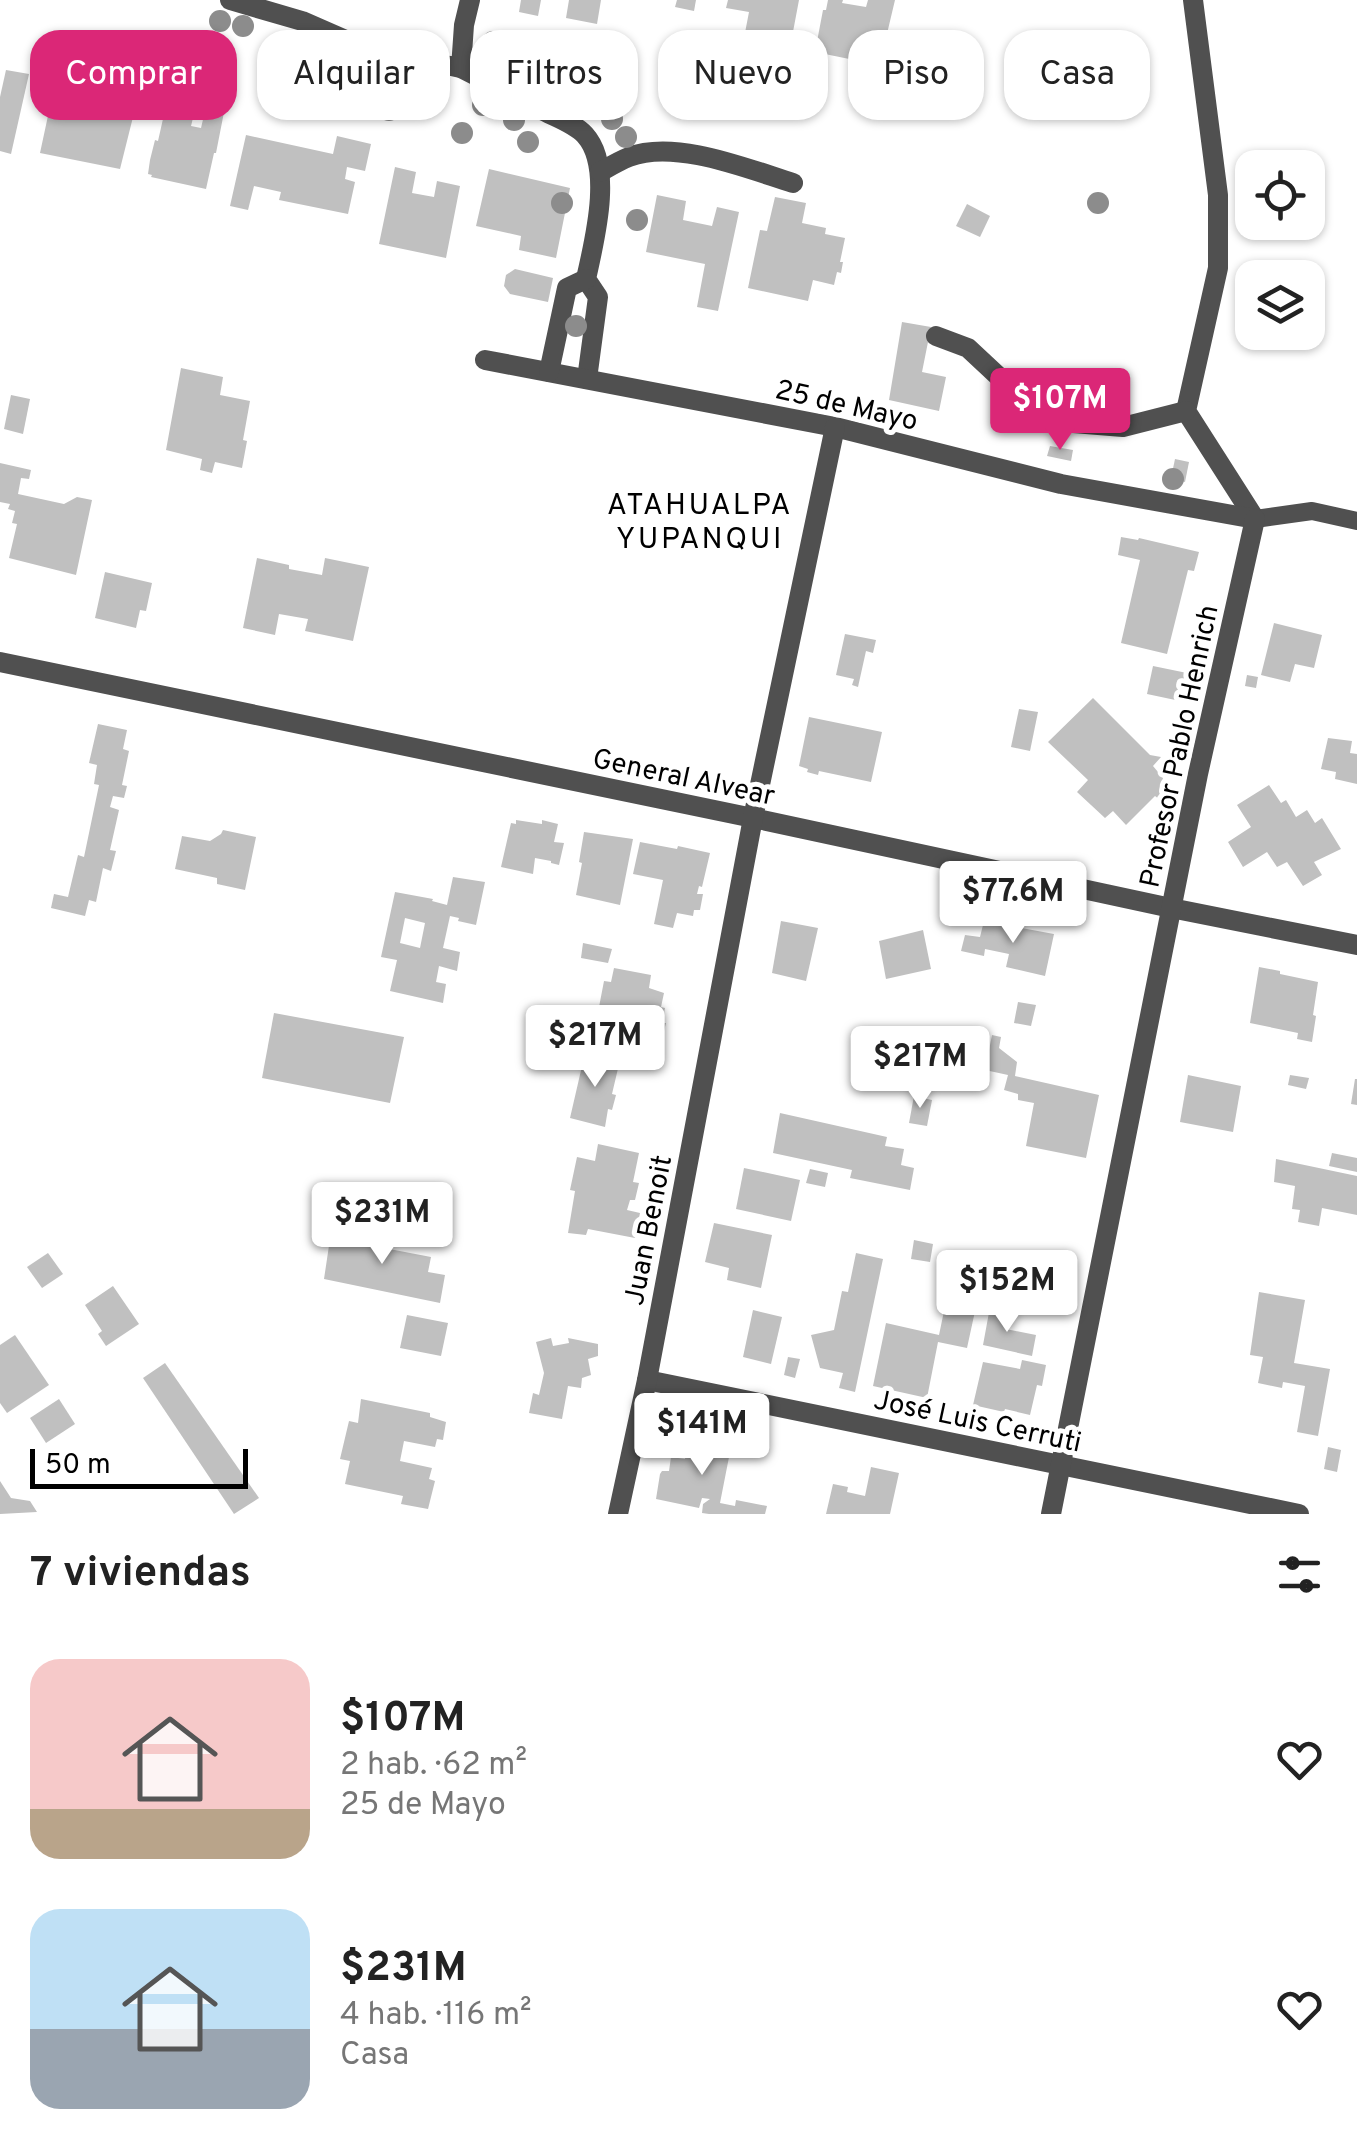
<!DOCTYPE html>
<html lang="es">
<meta charset="utf-8">
<style>
body{margin:0;font-family:Overpass,sans-serif;background:#f2f2f2;color:#222;height:100vh;display:flex;flex-direction:column;font-size:38px;white-space:nowrap}
*{box-sizing:border-box;margin:0}
p{font-size:32px;color:#767676}
.icon{flex:none;width:55px;height:55px;fill:none;stroke:currentColor;stroke-width:2;stroke-linecap:round;stroke-linejoin:round}
.map{position:relative;height:1514px;overflow:hidden}
.drawer{display:flex;flex-direction:column;background:#fff;flex:1}
.drawer>*{flex:none}
.banner{position:absolute;left:30px;top:30px;width:1298px;height:90px;display:flex;gap:20px}
.buttons{position:absolute;left:1235px;top:150px;display:grid;gap:20px}
.buttons a{display:grid;place-items:center;width:90px;height:90px;border-radius:20px;background:#fff;box-shadow:0 2px 8px #0004;font-size:50px}
.scale{position:absolute;left:30px;bottom:25px;width:218px;box-sizing:border-box;padding-left:10px;border:5px solid #000;border-top:0;font-size:28px;line-height:35px;white-space:nowrap;color:#000;-webkit-text-stroke:8px #fff;paint-order:stroke}
.price{position:absolute;translate:-50% -85px;padding:0 22px;border-radius:10px;background:#fff;color:#222;font-size:32px;line-height:65px;filter:drop-shadow(0 2px 5px #0008)}
.price::after{content:'';position:absolute;left:50%;top:60px;width:30px;height:22px;margin-left:-15px;background:inherit;clip-path:polygon(0 0,100% 0,50% 100%)}
.price.on{background:#db2777;color:#fff}
ul{padding:0;list-style:none}
li{display:flex;align-items:center;gap:30px;height:250px;padding:0 30px}
li span{display:grid;place-items:center;flex:none;width:280px;height:200px;border-radius:30px;color:#555}
li>.icon{margin-inline-start:auto}
span .icon{width:120px;height:120px;fill:#fffc;stroke-width:1}
li b{font-size:42px}
h2{display:flex;justify-content:space-between;align-items:center;height:120px;padding:0 30px;font-size:42px}
.tag{padding:0 35px;border-radius:30px;background:#fff;box-shadow:0 2px 8px #0004;font-size:35px;line-height:90px}
.tag.on{background:#db2777;color:#fff}
.map>svg:first-child{display:block}
.building{fill:#c0c0c0;fill-rule:evenodd}
.lines{fill:none;stroke-linecap:round;stroke-linejoin:round}
.service{stroke:#505050;stroke-width:18}
.minor{stroke:#505050;stroke-width:20}
.tree{fill:#8c8c8c}
.labels{text-anchor:middle;stroke-width:10;stroke-linejoin:round;paint-order:stroke}
.street-label{font-size:28px;fill:#000;stroke:#fff}
.neighbourhood-label{font-size:30px;letter-spacing:2.5px;fill:#000;stroke:#fff}
</style>
<div class="map">
<svg width="1357" height="1514" viewBox="0 0 1357 1514">
<rect width="100%" height="100%" fill="#fff"/>
<g class="building">
<polygon points="521,0 541,0 538,16 519,12"/>
<polygon points="569,0 601,0 597,24 566,18"/>
<polygon points="677,0 696,0 694,11 675,7"/>
<polygon points="728,0 799,0 789,53 743,43 749,12 726,8"/>
<polygon points="828,0 843,0 842,3 866,7 868,0 895,0 886,38 872,35 864,62 815,52 823,10 826,10"/>
<polygon points="6,70 29,74 11,154 0,151 0,97"/>
<polygon points="55,83 83,87 80,102 104,107 106,99 136,105 120,169 40,153"/>
<polygon points="208,98 226,102 216,153 214,153 206,189 151,177 152,175 148,174 150,160 155,140 158,141 165,110 180,114 181,107 195,110 191,126 201,128"/>
<polygon points="246,135 333,154 337,136 371,144 365,171 347,167 345,179 355,182 348,214 279,200 281,192 254,186 248,210 230,206"/>
<polygon points="395,167 416,172 412,193 434,197 437,181 460,186 446,258 379,244"/>
<polygon points="489,169 570,188 556,258 519,250 521,236 476,226"/>
<polygon points="657,195 686,201 683,220 712,226 717,207 739,212 718,311 697,307 705,264 646,252"/>
<polygon points="775,197 806,203 802,223 826,228 825,234 845,238 840,262 843,262 841,273 837,272 834,285 813,280 808,301 748,288 760,230 767,231"/>
<polygon points="967,204 990,216 980,237 956,226"/>
<polygon points="515,269 553,278 548,302 510,294 504,286 506,275"/>
<polygon points="902,322 931,327 922,372 946,377 939,411 889,400"/>
<polygon points="181,368 223,377 220,395 250,401 243,440 247,441 242,468 215,462 212,473 200,470 202,459 166,450"/>
<polygon points="11,395 30,399 23,434 4,429"/>
<polygon points="1050,446 1073,450 1071,461 1047,456"/>
<polygon points="1175,459 1189,462 1185,482 1171,478"/>
<polygon points="0,463 31,470 29,479 21,478 18,494 64,504 77,497 92,500 76,575 9,558 17,524 12,523 15,511 8,509 10,504 0,502"/>
<polygon points="1121,537 1138,540 1139,538 1199,552 1194,571 1188,570 1167,654 1121,643 1140,560 1118,555"/>
<polygon points="257,558 289,565 289,569 322,575 325,558 369,567 353,641 305,631 308,619 279,614 275,635 243,628"/>
<polygon points="105,572 152,583 146,611 140,610 136,628 95,618"/>
<polygon points="1274,623 1322,635 1314,668 1295,664 1290,682 1261,675"/>
<polygon points="845,634 876,640 873,653 866,651 858,687 852,685 854,679 836,675"/>
<polygon points="1153,666 1187,673 1180,701 1147,694"/>
<polygon points="1247,675 1258,677 1256,688 1245,686"/>
<polygon points="1093,698 1150,755 1161,757 1153,766 1163,778 1159,799 1155,796 1126,825 1113,811 1105,818 1077,792 1088,780 1048,742"/>
<polygon points="1019,709 1038,712 1030,751 1011,747"/>
<polygon points="809,717 882,732 871,782 819,771 818,775 807,772 808,769 799,766"/>
<polygon points="98,724 127,730 123,749 129,751 122,785 127,786 124,798 113,796 110,807 119,810 110,850 116,851 111,871 103,868 96,902 89,900 85,916 51,908 54,894 68,897 78,855 84,857 99,785 94,784 97,765 89,763"/>
<polygon points="1328,738 1352,741 1350,753 1357,754 1357,784 1335,779 1336,772 1321,769"/>
<polygon points="1269,785 1281,803 1286,800 1296,817 1307,810 1315,823 1322,818 1341,849 1314,862 1322,875 1303,886 1287,862 1277,867 1267,852 1243,867 1228,842 1251,827 1237,805"/>
<polygon points="516,820 542,824 542,820 558,824 554,842 564,843 559,865 551,863 551,861 535,858 533,874 501,867 511,823 516,824"/>
<polygon points="223,830 256,837 245,890 217,884 217,878 175,869 182,836 210,841 221,834"/>
<polygon points="584,832 633,839 620,905 576,895 582,863 579,862"/>
<polygon points="640,842 677,849 678,846 710,853 702,887 699,886 697,894 703,894 700,910 694,910 693,916 677,913 673,928 654,924 663,880 633,874"/>
<path d="M453,877L485,882L476,925L458,921L459,918L450,916L443,948L460,952L457,971L439,966L436,982L446,984L443,1003L390,991L397,960L381,957L395,892L433,899L432,901L447,905ZM405,918L425,923L420,948L400,943Z"/>
<polygon points="781,921 818,928 806,981 772,973"/>
<polygon points="984,921 1054,934 1045,976 1006,967 1009,954 985,949 984,956 961,951 965,935 980,937"/>
<polygon points="923,930 931,969 886,979 879,941"/>
<polygon points="583,943 612,949 608,963 581,958"/>
<polygon points="1259,967 1280,971 1280,974 1318,982 1313,1015 1316,1016 1312,1042 1297,1039 1298,1033 1250,1023"/>
<polygon points="614,968 651,975 649,988 664,993 661,1007 665,1008 662,1023 666,1023 658,1055 572,1039 575,1022 591,1025 594,1006 599,1007 604,981 611,982"/>
<polygon points="1018,1002 1036,1005 1031,1026 1014,1023"/>
<polygon points="274,1013 404,1037 390,1103 262,1078"/>
<polygon points="992,1035 1001,1037 999,1048 1017,1062 1015,1076 1099,1095 1086,1158 1026,1146 1034,1103 1018,1100 1018,1094 1004,1090 1008,1075 985,1070"/>
<polygon points="585,1053 620,1060 612,1094 616,1095 612,1110 608,1109 605,1127 570,1118"/>
<polygon points="1188,1075 1241,1086 1233,1132 1180,1122"/>
<polygon points="1290,1075 1309,1078 1306,1089 1288,1085"/>
<polygon points="1355,1079 1357,1079 1357,1105 1351,1104"/>
<polygon points="914,1096 932,1100 927,1126 909,1123"/>
<polygon points="780,1113 887,1137 885,1146 904,1149 901,1165 914,1168 910,1190 850,1178 852,1170 773,1153"/>
<polygon points="598,1144 639,1153 633,1182 639,1183 635,1200 630,1200 627,1210 640,1213 635,1238 588,1229 586,1235 568,1233 575,1191 570,1190 577,1157 595,1161"/>
<polygon points="1332,1153 1357,1158 1357,1172 1329,1166"/>
<polygon points="1276,1159 1357,1176 1357,1215 1322,1208 1319,1226 1298,1222 1300,1210 1292,1209 1295,1186 1274,1182"/>
<polygon points="744,1168 800,1180 791,1221 736,1209"/>
<polygon points="810,1169 828,1173 825,1187 806,1183"/>
<polygon points="369,1219 389,1224 384,1248 431,1257 428,1272 445,1275 440,1303 324,1279 330,1239 357,1244 358,1236 366,1238"/>
<polygon points="714,1223 772,1235 761,1288 727,1280 729,1268 705,1262"/>
<polygon points="914,1240 933,1244 930,1262 911,1259"/>
<polygon points="48,1253 63,1274 42,1288 27,1267"/>
<polygon points="856,1253 883,1259 855,1392 839,1388 843,1373 820,1368 811,1335 834,1330 842,1291 848,1292"/>
<polygon points="952,1273 982,1279 967,1348 938,1342 927,1398 873,1386 886,1323 939,1335"/>
<polygon points="113,1286 139,1324 106,1346 98,1334 102,1331 85,1305"/>
<polygon points="1259,1292 1305,1300 1294,1363 1330,1369 1318,1436 1297,1432 1305,1386 1283,1382 1282,1388 1258,1383 1263,1357 1250,1355"/>
<polygon points="990,1307 1009,1311 1006,1329 1036,1335 1032,1356 983,1345"/>
<polygon points="753,1310 782,1317 771,1364 743,1357"/>
<polygon points="407,1315 448,1323 441,1356 400,1348"/>
<polygon points="15,1335 49,1385 7,1413 0,1403 0,1345"/>
<polygon points="551,1338 553,1346 569,1343 568,1338 598,1344 598,1356 588,1359 591,1375 582,1378 581,1388 568,1386 562,1419 529,1413 533,1393 539,1395 544,1373 536,1342"/>
<polygon points="788,1357 800,1359 795,1378 784,1375"/>
<polygon points="1022,1360 1046,1365 1042,1386 1037,1385 1030,1415 1005,1409 1004,1412 973,1405 983,1362 1020,1369"/>
<polygon points="165,1363 259,1498 234,1514 143,1378"/>
<polygon points="59,1399 75,1424 46,1443 30,1418"/>
<polygon points="361,1399 430,1413 430,1417 446,1422 443,1440 437,1439 435,1447 404,1441 400,1461 432,1468 429,1479 435,1481 428,1509 401,1504 403,1496 345,1484 350,1461 340,1459 349,1421 358,1423"/>
<polygon points="674,1414 690,1419 685,1440 669,1436"/>
<polygon points="690,1431 719,1436 730,1452 720,1503 735,1506 736,1500 767,1506 765,1514 709,1514 702,1513 703,1504 710,1499 702,1498 699,1508 656,1499 660,1474 662,1471 669,1471 671,1457 685,1459"/>
<polygon points="1328,1447 1341,1450 1337,1472 1324,1469"/>
<polygon points="871,1467 899,1473 890,1514 826,1514 833,1484 848,1487 847,1492 865,1496"/>
<polygon points="0,1481 11,1498 30,1501 37,1512 0,1514"/>
</g>
<g class="lines">
<polyline class="service" points="1255,519 1312,511 1357,521"/>
<g class="minor">
<path d="M230,0L302,21L407,67C429,68 439,62 461,68C489,82 517,97 544,111C557,118 575,124 585,135C614,167 594,242 586,279L598,297L587,379"/>
<polyline points="1193,0 1218,195 1218,268 1186,411 1255,519"/>
<polyline points="461,68 464,25 470,0"/>
<path d="M600,172C609,167 619,161 629,157C675,139 748,169 793,183"/>
<polyline points="936,336 968,348 1028,404 1061,422 1123,427 1186,411"/>
<polyline points="485,360 835,427 1061,484 1255,519"/>
<polyline points="549,372 567,288 586,279"/>
<polyline points="0,662 753,818 1171,908 1357,945"/>
<polyline points="647,1380 1299,1514"/>
<polyline points="618,1514 647,1380 753,818 835,427"/>
<polyline points="1051,1514 1198,774 1255,519"/>
</g>
</g>
<g class="tree">
<circle cx="220" cy="21" r="11"/>
<circle cx="243" cy="26" r="11"/>
<circle cx="493" cy="42" r="11"/>
<circle cx="307" cy="58" r="11"/>
<circle cx="541" cy="72" r="11"/>
<circle cx="567" cy="90" r="11"/>
<circle cx="483" cy="105" r="11"/>
<circle cx="389" cy="110" r="11"/>
<circle cx="612" cy="119" r="11"/>
<circle cx="514" cy="120" r="11"/>
<circle cx="462" cy="133" r="11"/>
<circle cx="626" cy="137" r="11"/>
<circle cx="528" cy="142" r="11"/>
<circle cx="562" cy="203" r="11"/>
<circle cx="1098" cy="203" r="11"/>
<circle cx="637" cy="220" r="11"/>
<circle cx="576" cy="326" r="11"/>
<circle cx="1173" cy="479" r="11"/>
</g>
<g class="labels">
<g class="street-label">
<text transform="translate(847 404) rotate(13)" y="10">25 de Mayo</text>
<text transform="translate(1178 746) rotate(-78)" y="10">Profesor Pablo Henrich</text>
<text transform="translate(684 776) rotate(12)" y="10">General Alvear</text>
<text transform="translate(647 1230) rotate(-79)" y="10">Juan Benoit</text>
<text transform="translate(978 1420) rotate(12)" y="10">José Luis Cerruti</text>
</g>
<g class="neighbourhood-label">
<text x="700" y="514">ATAHUALPA<tspan x="700" dy="34">YUPANQUI</tspan></text>
</g>
</g>
</svg>
<div class="buttons">
<a><svg class="icon" aria-label="locate" viewBox="0 0 24 24"><circle cx="12" cy="12" r="6"/><path d="M12 2v4M12 18v4M2 12h4M18 12h4"/></svg></a>
<a><svg class="icon" aria-label="layers" viewBox="0 0 24 24"><path d="M12 4l9 5-9 5-9-5zM3 14l9 5 9-5"/></svg></a>
</div>
<div class="scale">50 m</div>
<b class="price on" style="left:1060px;top:453px">$107M</b>
<b class="price" style="left:1013px;top:946px">$77.6M</b>
<b class="price" style="left:595px;top:1090px">$217M</b>
<b class="price" style="left:920px;top:1111px">$217M</b>
<b class="price" style="left:382px;top:1267px">$231M</b>
<b class="price" style="left:1007px;top:1335px">$152M</b>
<b class="price" style="left:702px;top:1478px">$141M</b>
<div class="banner">
<a class="tag on">Comprar</a>
<a class="tag">Alquilar</a>
<a class="tag">Filtros</a>
<a class="tag">Nuevo</a>
<a class="tag">Piso</a>
<a class="tag">Casa</a>
</div>
</div>
<section class="drawer">
<h2>7 viviendas<svg class="icon" aria-label="filters" viewBox="0 0 24 24"><path d="M4 7h16M4 17h16"/><circle cx="9" cy="7" r="2"/><circle cx="15" cy="17" r="2"/></svg></h2>
<ul>
<li><span style="background:linear-gradient(#f6c9c9 75%,#b9a48a 0)"><svg class="icon" aria-label="home" viewBox="0 0 24 24"><path d="M3 11l9-7 9 7M6 9v11h12V9"/></svg></span><div><b>$107M</b><p>2 hab. · 62 m²</p><p>25 de Mayo</p></div><svg class="icon" aria-label="heart" viewBox="0 0 24 24"><path d="M12 20l-8-8c-3-5 5-10 8-4 3-6 11-1 8 4z"/></svg></li>
<li><span style="background:linear-gradient(#bfe0f5 60%,#9aa5b1 0)"><svg class="icon" aria-label="home" viewBox="0 0 24 24"><path d="M3 11l9-7 9 7M6 9v11h12V9"/></svg></span><div><b>$231M</b><p>4 hab. · 116 m²</p><p>Casa</p></div><svg class="icon" aria-label="heart" viewBox="0 0 24 24"><path d="M12 20l-8-8c-3-5 5-10 8-4 3-6 11-1 8 4z"/></svg></li>
</ul>
</section>
